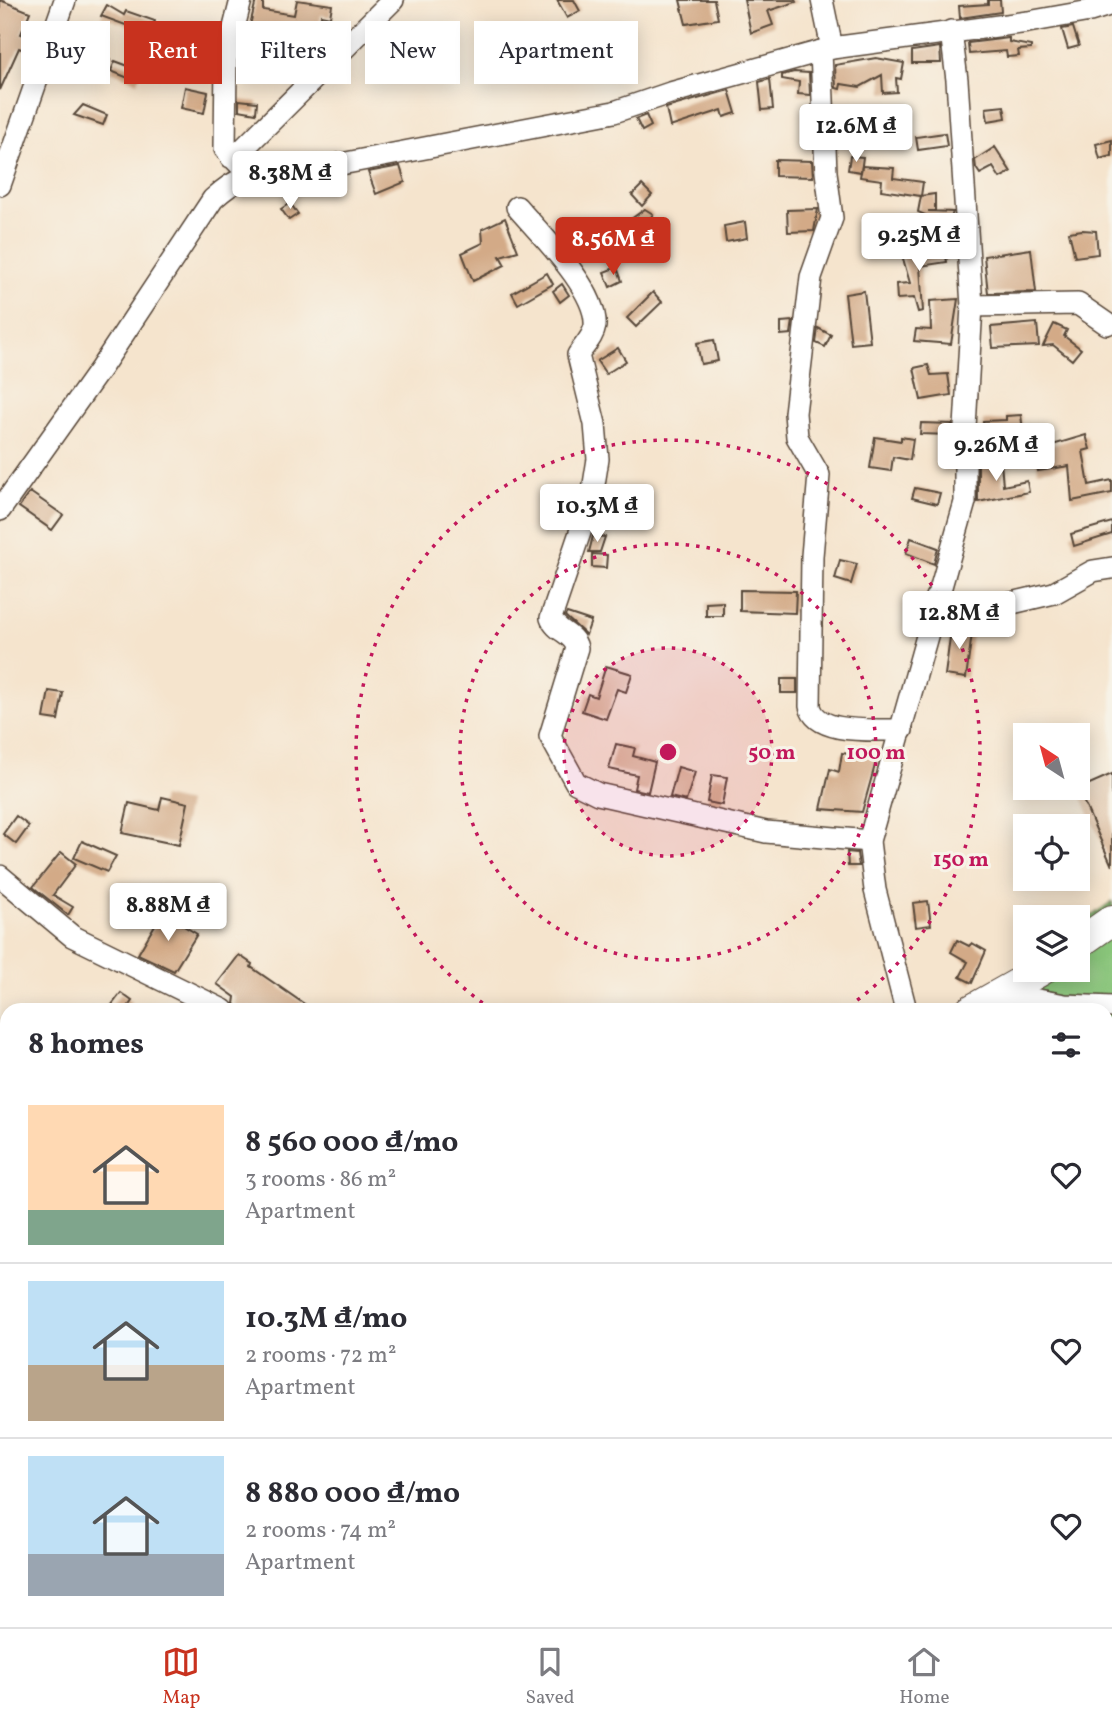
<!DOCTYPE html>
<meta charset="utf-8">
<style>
body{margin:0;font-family:Vollkorn,serif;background:#f7f7f7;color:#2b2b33;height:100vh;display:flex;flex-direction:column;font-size:26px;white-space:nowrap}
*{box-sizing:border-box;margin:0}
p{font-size:23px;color:#7c7c81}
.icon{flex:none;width:38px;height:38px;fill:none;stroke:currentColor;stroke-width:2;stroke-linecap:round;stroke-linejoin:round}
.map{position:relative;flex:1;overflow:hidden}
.details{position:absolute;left:0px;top:1003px;width:1113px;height:625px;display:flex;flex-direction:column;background:#fff;border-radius:21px 21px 0 0;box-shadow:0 4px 18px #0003}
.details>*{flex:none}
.banner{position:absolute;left:21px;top:21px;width:700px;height:63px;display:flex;gap:14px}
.needle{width:46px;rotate:324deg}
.tools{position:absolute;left:1013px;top:723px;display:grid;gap:14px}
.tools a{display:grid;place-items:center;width:77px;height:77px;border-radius:0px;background:#fff;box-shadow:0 4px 18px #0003;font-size:35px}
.price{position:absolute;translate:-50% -60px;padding:0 16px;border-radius:7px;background:#fff;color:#222;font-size:23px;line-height:46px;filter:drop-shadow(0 2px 4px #0008)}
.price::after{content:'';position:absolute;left:50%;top:42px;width:21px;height:16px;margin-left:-10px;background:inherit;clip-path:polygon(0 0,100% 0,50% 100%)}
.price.on{background:#c8321e;color:#fff}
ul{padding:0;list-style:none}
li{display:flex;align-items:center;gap:21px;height:175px;padding:0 28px}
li+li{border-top:2px solid #e1e1e2}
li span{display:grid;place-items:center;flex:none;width:196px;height:140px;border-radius:0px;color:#555}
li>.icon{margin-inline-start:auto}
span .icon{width:84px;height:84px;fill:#fffc;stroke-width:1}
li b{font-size:30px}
h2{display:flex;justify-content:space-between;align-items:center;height:84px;padding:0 28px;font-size:30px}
.pill{padding:0 24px;border-radius:0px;background:#fff;box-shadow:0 4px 18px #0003;font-size:24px;line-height:63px}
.pill.on{background:#c8321e;color:#fff}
.dock{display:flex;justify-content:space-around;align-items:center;height:98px;border-top:2px solid #e1e1e2;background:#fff;font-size:19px;color:#7c7c81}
.dock a{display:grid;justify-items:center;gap:4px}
.dock .on{color:#c8321e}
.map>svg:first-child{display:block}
.green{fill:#89c57a;stroke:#62784c;stroke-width:2}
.building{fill:#d3aa87}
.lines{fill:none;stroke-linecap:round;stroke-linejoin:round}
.minor-casing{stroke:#574638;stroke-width:24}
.highway-casing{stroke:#574638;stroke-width:32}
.minor{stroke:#fff;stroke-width:21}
.highway{stroke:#fff;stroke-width:30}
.ring{fill:none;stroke:#c2185b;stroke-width:3.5;stroke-dasharray:3.5 7}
.centre{fill:#c2185b;stroke:#f7f3e8;stroke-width:3.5}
.ring-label{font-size:21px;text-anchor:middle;font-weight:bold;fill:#c2185b;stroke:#f7f3e8;stroke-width:6;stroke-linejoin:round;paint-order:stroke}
</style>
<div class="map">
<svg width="1112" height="1627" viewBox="0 0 1112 1627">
<rect width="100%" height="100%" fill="#f7f3e8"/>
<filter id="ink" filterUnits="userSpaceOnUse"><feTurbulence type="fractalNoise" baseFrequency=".0143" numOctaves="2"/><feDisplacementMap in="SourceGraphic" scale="14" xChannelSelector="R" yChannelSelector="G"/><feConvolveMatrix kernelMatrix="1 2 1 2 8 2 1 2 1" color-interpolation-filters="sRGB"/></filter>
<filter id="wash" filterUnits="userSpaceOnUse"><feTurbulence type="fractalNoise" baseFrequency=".00686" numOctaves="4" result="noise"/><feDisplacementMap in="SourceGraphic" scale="28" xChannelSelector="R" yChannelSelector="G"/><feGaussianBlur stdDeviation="1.57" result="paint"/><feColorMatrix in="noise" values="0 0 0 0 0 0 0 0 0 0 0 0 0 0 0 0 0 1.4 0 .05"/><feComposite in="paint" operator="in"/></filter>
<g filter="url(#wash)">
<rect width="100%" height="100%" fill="#f5e4cd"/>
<polygon class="green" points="1112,902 1112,1341 1106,1332 1106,1010 959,1010 1026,970 1078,970 1078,926"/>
<g id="blocks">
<g class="building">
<polygon points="0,0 30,12 21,34 29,37 24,50 19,48 0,90"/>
<polygon points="256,0 263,0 263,10 294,15 297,0 332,5 330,17 321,15 319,34 262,26 261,47 245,46"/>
<polygon points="557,0 574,0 580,11 567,18"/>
<polygon points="680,0 714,0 718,19 686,24"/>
<polygon points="744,0 795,0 796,2 768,11 773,25 751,33"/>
<polygon points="988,0 1000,0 1001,12 960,18 959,6 988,4"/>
<polygon points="107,5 124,15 126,11 155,21 150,34 101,16"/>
<polygon points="1073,27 1079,46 1068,49 1062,29"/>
<polygon points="1009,38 1009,42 1031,46 1031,49 1018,50 1019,56 1007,57 1006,51 969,54 968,43"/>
<polygon points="940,47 941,63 912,63 912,51"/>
<polygon points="92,53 110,60 105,70 88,63"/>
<polygon points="876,58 904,63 901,79 896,78 897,92 883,93 882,75 860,87 841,84 840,89 836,88 835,65"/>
<polygon points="115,61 139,70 138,82 111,71"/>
<polygon points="794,72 809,73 810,95 798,94 799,82 782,79 782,75"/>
<polygon points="770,79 773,109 762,110 759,82"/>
<polygon points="185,87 208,92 204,113 181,108"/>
<polygon points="729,90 736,113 724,117 722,110 670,127 666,108"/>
<polygon points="239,100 257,102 256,113 239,110"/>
<polygon points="83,105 107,115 103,125 74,115"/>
<polygon points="1004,106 1006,118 988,121 986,108"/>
<polygon points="646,115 651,126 642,131 636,119"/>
<polygon points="945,133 947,146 918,150 916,137"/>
<polygon points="1112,140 1112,156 1100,159 1096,144"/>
<polygon points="995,147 1011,172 1000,178 993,167 980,174 976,168 975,160"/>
<polygon points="850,156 863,157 861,172 848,170"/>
<polygon points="775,160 812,161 813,177 775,176"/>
<polygon points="400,166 405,182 376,194 368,172"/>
<polygon points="862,166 894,168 893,178 923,182 921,196 881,190 882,180 860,177"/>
<polygon points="642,185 652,195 642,206 632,195"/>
<polygon points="935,194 935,211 928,211 953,212 948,225 918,212 921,196"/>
<polygon points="290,203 298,214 289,220 281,209"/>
<polygon points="645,209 653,214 648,222 614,244 606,237"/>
<polygon points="818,209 814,231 788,232 787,210"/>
<polygon points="505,218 518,251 500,256 505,265 473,281 462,253 483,243 482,229"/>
<polygon points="745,222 747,238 726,242 724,226"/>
<polygon points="1082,230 1096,231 1098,254 1075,257 1069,232"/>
<polygon points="944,245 947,262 920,266 923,311 918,312 914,298 897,299 896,284 910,283 902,255"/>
<polygon points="1031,249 1036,292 988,293 984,256"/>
<polygon points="617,267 622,281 610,287 604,272"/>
<polygon points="547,273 553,284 518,304 512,293"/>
<polygon points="562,284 569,295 560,302 553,291"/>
<polygon points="864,291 870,342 851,344 845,294"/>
<polygon points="653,292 662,302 636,327 627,318"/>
<polygon points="958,299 951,344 914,341 916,329 931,330 930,301"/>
<polygon points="793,321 791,334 781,335 781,322"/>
<polygon points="1037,323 1039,346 993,348 991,327"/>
<polygon points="1054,324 1067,330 1064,336 1081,349 1072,360 1053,345 1043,346"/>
<polygon points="818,328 831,335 825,347 816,343"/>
<polygon points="714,340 718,361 701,364 697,343"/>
<polygon points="618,348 626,361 606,374 597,361"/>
<polygon points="928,365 931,375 948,374 951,395 921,400 914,368"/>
<polygon points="1021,415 1023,430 983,431 983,421 1006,420 1006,416"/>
<polygon points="921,423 952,424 952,435 920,434"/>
<polygon points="1086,435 1090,449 1083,451 1089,485 1112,480 1112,493 1072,501 1069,466 1038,471 1034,445 1046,442 1046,447"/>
<polygon points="875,437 901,441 901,437 913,439 910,460 893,457 891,471 870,468"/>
<polygon points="1001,462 1003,486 1027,481 1029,492 978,502 978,464"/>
<polygon points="915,488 940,493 937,504 912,498"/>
<polygon points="30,492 63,515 52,530 19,507"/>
<polygon points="1112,522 1112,534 1074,546 1071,534"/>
<polygon points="593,536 605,537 600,552 589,552"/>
<polygon points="911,538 938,548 934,564 906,553"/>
<polygon points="592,554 607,555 606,568 592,567"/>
<polygon points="840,560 857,564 851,584 835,579"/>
<polygon points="740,590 796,591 795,613 740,611"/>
<polygon points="723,602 723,616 706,616 706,603"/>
<polygon points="567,613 591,621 586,635 565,616"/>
<polygon points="952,623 973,626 966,678 945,675"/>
<polygon points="606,666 632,674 626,692 617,689 606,719 582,711 588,694 596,697"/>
<rect x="781" y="679" width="16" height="14"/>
<polygon points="49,691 63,693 58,720 44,718"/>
<polygon points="616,744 635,748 633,756 655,762 648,792 634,789 637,775 609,769"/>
<polygon points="842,753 877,758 862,812 821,809 830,769 839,772"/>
<polygon points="678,767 695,772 686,801 670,797"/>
<polygon points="1112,774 1112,866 1078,789"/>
<polygon points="712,775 727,777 722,805 707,802"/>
<polygon points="162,797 188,803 179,845 122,833 129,803 159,810"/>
<polygon points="16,816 29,826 16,844 3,834"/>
<polygon points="82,841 116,856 107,872 74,858"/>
<polygon points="61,852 76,864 53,895 73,907 68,915 33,887"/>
<polygon points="847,852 857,853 859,866 848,866"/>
<polygon points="928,901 931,925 916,927 913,903"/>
<polygon points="162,913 197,934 174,971 138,954"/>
<polygon points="957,940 969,946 972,943 986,951 972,983 960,977 968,962 951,952"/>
<polygon points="239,955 252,964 251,967 313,1010 243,1010 234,1004 235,997 217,984"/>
<polygon points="121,993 132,1001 126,1010 108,1010"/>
</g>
</g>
</g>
<g filter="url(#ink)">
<use href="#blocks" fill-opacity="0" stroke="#574638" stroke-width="2"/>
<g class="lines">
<g class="minor-casing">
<g id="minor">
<polyline points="822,0 832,48"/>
<path d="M821,51L826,172L832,218L811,277L795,413L797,437L819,475L812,556L810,706C816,736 877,729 902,730"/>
<polyline points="231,157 242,150 393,0"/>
<polyline points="241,166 225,149 226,59 241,0"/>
<polyline points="0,185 65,0"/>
<path d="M517,207C539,233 598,290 595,326C593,338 584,345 578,355L595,424L598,459L592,497L551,618C556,632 574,633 577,648L550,736L576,783L598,794L766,832L869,841"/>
<polyline points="972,306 1078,304 1107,324"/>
<path d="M0,510L101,368L213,199C237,177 247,175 278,176L614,112L670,93L832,48L1028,22L1090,11L1112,4"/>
<polyline points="936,597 971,609 1012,603 1054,593 1093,571 1112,568"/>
<polyline points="0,876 72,936 223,1010"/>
<polyline points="1001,993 1065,1005 1112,1007"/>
<polyline points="906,1010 875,890 869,841 965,502 965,427 972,306 957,80 951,31"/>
<polyline points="1106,1335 1112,1330"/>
<polyline points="1106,1480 1112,1481"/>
<polyline points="0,1514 7,1523"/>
<polyline points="0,1550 7,1548"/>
<polyline points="938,1620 941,1627"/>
</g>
</g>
<g class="highway-casing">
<g id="highway">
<polyline points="1078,944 1112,920"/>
<polyline points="971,1010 1042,970"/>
<polyline points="0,1264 7,1263"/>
</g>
</g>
<use href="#minor" class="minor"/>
<use href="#highway" class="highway"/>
</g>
</g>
<circle cx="668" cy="752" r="104" fill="#c2185b" fill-opacity=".12"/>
<g class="ring">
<circle cx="668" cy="752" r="104"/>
<circle cx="668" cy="752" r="208"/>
<path d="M491 1009A312 312 0 1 1 845 1009"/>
</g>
<circle cx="668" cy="752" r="10" class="centre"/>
<g class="ring-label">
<text x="772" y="759">50 m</text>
<text x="876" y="759">100 m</text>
<text x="961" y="866">150 m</text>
</g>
</svg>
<div class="tools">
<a><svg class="needle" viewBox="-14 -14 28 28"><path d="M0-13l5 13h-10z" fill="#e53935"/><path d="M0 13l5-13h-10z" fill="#7c7c81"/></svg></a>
<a><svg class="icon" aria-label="locate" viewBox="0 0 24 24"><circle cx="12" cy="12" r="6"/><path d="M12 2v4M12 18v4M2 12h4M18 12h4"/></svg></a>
<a><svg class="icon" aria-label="layers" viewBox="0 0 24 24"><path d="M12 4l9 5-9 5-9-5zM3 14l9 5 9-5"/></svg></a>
</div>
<b class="price" style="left:856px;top:164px">12.6M ₫</b>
<b class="price" style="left:290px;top:211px">8.38M ₫</b>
<b class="price" style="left:919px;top:273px">9.25M ₫</b>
<b class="price on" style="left:613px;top:277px">8.56M ₫</b>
<b class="price" style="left:996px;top:483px">9.26M ₫</b>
<b class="price" style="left:597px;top:544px">10.3M ₫</b>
<b class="price" style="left:959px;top:651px">12.8M ₫</b>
<b class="price" style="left:168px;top:943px">8.88M ₫</b>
<div class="banner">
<a class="pill">Buy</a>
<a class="pill on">Rent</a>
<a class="pill">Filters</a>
<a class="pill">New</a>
<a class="pill">Apartment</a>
</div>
<section class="details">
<h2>8 homes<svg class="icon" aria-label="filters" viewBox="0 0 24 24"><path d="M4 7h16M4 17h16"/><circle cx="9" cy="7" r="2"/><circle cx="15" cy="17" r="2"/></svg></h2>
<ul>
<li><span style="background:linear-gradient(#ffd9b3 75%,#7fa58c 0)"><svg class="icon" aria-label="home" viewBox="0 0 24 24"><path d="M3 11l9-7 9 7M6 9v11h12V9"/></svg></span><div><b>8 560 000 ₫/mo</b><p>3 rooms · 86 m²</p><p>Apartment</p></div><svg class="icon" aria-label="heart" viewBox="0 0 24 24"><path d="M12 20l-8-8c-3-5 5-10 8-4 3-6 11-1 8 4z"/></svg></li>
<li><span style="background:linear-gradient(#bfe0f5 60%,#b9a48a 0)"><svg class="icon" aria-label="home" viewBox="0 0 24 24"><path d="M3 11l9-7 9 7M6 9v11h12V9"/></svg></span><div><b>10.3M ₫/mo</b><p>2 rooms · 72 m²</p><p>Apartment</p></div><svg class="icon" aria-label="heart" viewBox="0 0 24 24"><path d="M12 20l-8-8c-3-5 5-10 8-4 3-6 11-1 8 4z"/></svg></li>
<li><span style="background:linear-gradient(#bfe0f5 70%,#9aa5b1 0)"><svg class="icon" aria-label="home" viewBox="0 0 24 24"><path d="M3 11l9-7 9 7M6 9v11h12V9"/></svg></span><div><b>8 880 000 ₫/mo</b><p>2 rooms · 74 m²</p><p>Apartment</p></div><svg class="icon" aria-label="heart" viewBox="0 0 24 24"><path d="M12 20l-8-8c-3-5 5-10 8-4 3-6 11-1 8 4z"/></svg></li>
</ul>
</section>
</div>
<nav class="dock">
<a class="on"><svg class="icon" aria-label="map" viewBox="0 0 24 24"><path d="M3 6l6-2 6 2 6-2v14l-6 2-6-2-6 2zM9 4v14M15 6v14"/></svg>Map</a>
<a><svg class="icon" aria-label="saved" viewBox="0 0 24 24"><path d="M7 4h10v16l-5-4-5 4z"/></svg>Saved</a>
<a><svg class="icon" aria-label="home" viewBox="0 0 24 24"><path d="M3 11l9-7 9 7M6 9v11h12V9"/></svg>Home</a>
</nav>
